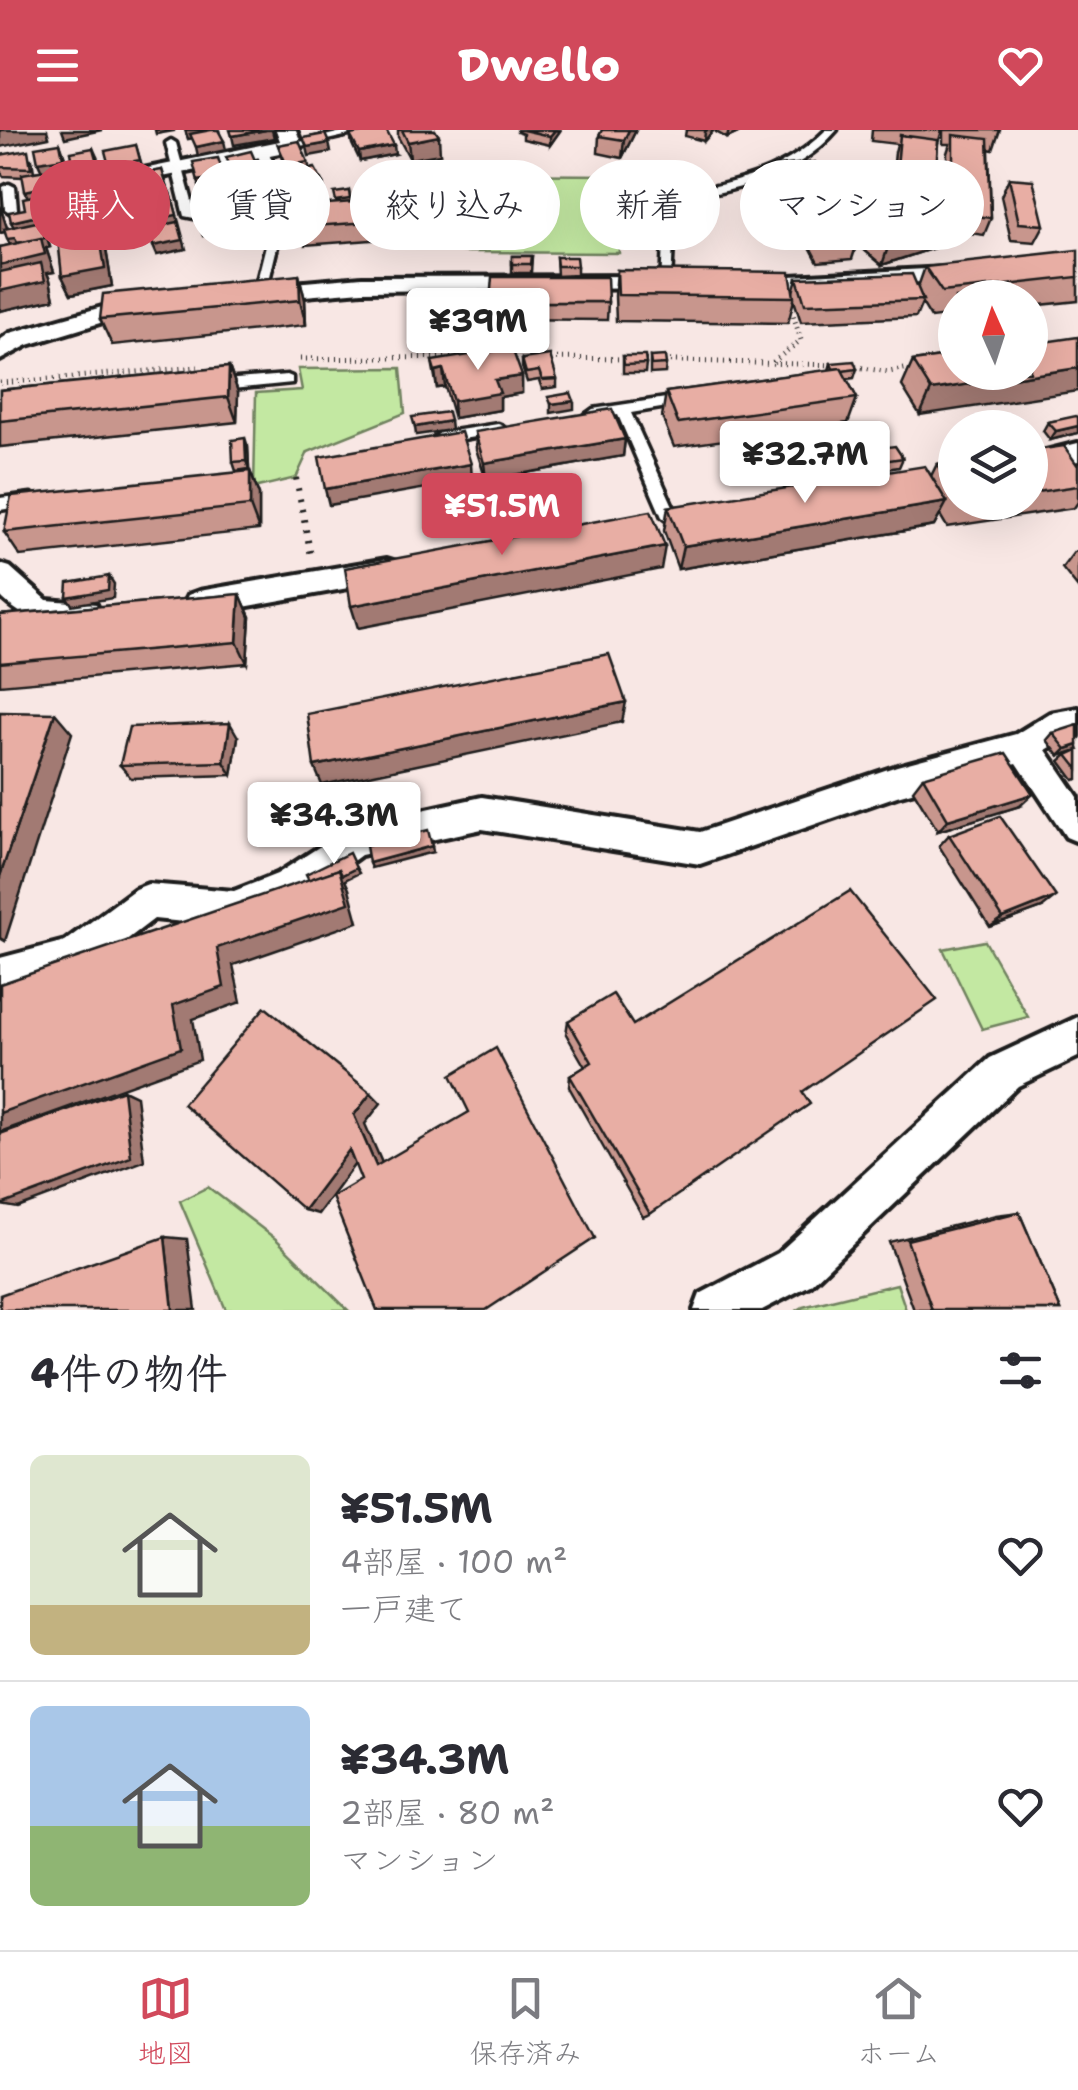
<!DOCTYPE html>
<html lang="ja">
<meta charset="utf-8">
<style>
body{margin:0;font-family:"Shantell Sans","Klee One",sans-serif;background:#f7f7f7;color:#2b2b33;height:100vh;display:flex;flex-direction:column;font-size:38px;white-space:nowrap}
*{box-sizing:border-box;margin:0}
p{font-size:32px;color:#7c7c81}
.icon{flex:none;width:55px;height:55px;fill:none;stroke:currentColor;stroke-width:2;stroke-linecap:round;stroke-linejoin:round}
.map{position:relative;height:1180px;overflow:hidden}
.details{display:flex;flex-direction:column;background:#fff;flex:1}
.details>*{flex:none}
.banner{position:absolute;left:30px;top:30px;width:1020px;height:90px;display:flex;gap:20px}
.needle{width:65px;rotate:357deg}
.controls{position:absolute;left:938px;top:150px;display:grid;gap:20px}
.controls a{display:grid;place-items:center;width:110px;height:110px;border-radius:50%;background:#fff;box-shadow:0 10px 40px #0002;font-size:50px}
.price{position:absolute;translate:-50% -85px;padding:0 22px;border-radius:10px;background:#fff;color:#222;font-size:32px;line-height:65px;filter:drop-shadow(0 2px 5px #0008)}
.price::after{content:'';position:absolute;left:50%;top:60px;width:30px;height:22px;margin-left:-15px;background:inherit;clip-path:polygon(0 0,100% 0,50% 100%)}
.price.selected{background:#d1495b;color:#fff}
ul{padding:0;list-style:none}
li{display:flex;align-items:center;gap:30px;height:250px;padding:0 30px}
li+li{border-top:2px solid #e1e1e2}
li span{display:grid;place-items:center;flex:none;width:280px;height:200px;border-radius:15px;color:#555}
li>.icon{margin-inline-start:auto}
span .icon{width:120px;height:120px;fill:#fffc;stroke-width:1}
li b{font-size:42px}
h2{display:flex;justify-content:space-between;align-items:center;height:120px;padding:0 30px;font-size:42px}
.pill{padding:0 35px;border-radius:45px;background:#fff;box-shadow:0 10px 40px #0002;font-size:35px;line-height:90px}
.pill.selected{background:#d1495b;color:#fff}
header{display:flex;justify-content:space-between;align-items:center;height:130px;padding:0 30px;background:#d1495b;color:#fff;font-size:45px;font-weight:800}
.menu{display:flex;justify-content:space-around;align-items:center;height:140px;border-top:2px solid #e1e1e2;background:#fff;font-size:28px;color:#7c7c81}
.menu a{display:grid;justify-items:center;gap:5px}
.menu .selected{color:#d1495b}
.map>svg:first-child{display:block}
.green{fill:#c3e8a2;stroke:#70825f;stroke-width:2.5}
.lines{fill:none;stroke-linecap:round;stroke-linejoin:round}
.service-casing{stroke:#1c1c1c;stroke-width:7}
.minor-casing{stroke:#1c1c1c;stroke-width:8}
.path-far1{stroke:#1c1c1c;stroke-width:5;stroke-dasharray:1 5;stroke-linecap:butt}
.path{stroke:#1c1c1c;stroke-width:6;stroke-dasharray:2.5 8;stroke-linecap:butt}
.service{fill:#fff;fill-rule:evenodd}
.minor{fill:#fff;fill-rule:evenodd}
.wall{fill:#c8968d;stroke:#1c1c1c;stroke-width:2.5;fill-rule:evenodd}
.shaded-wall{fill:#a27a73;stroke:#1c1c1c;stroke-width:2.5}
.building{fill:#e8aea4;stroke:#1c1c1c;stroke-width:2.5}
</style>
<header><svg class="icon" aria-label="menu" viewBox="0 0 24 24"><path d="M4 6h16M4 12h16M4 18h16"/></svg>Dwello<svg class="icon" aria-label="heart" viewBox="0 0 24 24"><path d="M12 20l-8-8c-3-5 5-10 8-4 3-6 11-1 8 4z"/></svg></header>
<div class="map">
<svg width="1078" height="1180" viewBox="0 0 1078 1180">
<rect width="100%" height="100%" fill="#f8e7e4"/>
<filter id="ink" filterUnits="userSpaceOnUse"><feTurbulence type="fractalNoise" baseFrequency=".01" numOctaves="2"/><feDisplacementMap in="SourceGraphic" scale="20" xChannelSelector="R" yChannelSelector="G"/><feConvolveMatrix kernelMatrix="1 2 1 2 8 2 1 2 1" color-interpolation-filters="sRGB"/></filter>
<g filter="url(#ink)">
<g class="green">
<polygon points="470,44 615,45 619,123 463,122"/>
<polygon points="401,238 405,283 308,322 296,348 254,358 256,263 302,260 298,239"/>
<polygon points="985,811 1028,887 982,899 943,819"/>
<polygon points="208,1057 277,1110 348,1180 226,1180 180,1071"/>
<polygon points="897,1154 906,1180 798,1180 803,1177"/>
</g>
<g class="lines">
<g class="service-casing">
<g id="service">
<polygon points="350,0 371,0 292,18 287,15"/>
<path d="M826,0H837C795,49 736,60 675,71L671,153L661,156L665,67C728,53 778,48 826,0Z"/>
<polygon points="171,10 176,13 196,86 194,88 184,86 166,13"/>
<polygon points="262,18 268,21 283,57 281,59 271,57 256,21"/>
<polygon points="9,54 15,57 17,79 11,83 5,79 3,57"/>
<polygon points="325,82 331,86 329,88 300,91 281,100 266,163 264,166 256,166 254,163 271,95 298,84"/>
<polygon points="287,245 292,247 292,253 212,261 205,256 212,251"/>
<polygon points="686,265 693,270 691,273 631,283 678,387 670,393 662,387 618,285 593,289 586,284 593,279"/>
<polygon points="498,294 503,296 503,302 440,313 433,308 440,303"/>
<polygon points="31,364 36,366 38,370 36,374 0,380 0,368"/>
</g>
</g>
<g class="minor-casing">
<g id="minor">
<polygon points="276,0 296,0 302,15 299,19 114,57 103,51 114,45 280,11"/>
<polygon points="965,137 973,139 973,149 749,162 737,155 749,148"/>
<polygon points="660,146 668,148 668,158 362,161 259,170 247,163 259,156 362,147"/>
<polygon points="141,166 153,173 149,178 28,215 0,230 0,210 10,203"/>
<polygon points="1078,313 1078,331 1030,345 1030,325"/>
<polygon points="387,429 397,432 402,440 397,448 387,451 199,485 188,481 184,473 188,465 199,461"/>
<path d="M0,434L10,437L47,470L96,474L100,483L96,492C61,503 25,492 0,466Z"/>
<polygon points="1078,578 1078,606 1068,607 1046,620 1078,667 1078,712 1066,707 1017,633 897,666 700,734 482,699 361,725 303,768 234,797 154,789 87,840 0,866 0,828 65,811 135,759 148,754 234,761 277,744 353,695 482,667 700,702 897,636 1016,604 1050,583"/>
<polygon points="1078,887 1078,927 1018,956 810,1155 762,1180 694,1180 700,1164 778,1123 990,928"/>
</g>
</g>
<g class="path-far1">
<polyline points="471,175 485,227"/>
<polyline points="545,228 628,229"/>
<polyline points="300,229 463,227"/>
<polyline points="640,230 838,235"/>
<polyline points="773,232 801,210 790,175"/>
<polyline points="850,236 889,242 909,238"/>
<polyline points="0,253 198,237"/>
</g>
<polyline class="path" points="296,348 311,426"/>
<use href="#service" class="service"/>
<use href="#minor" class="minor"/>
</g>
<g class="wall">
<polygon points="398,0 435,0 440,24 410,29 398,7"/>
<polygon points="517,0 560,0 550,15 523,9 523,4 517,2"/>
<polygon points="602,0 636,0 622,28 598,23 599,6"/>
<polygon points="686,0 714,0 704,11 685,6"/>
<polygon points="716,0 738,0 738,3 727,8 716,2"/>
<polygon points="872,0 942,0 938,14 936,42 934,48 940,72 933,90 932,90 944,99 937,117 882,135 857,114 852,129 818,132 799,96 801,87 794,88 774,54 778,36 836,66 833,75 858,111 862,96 897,85 864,81 866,59 871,41 893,43 895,22 897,14 871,11"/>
<polygon points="943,0 1000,0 993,20 989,19 991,88 984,105 946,100 947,23 950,14 943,14"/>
<polygon points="350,5 395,24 360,31 352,14"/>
<path d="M60,13L66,30L97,27L111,74L103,75L107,91L100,93L103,101L112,156L71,164L62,146L57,76L52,65L44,67L51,94L43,95L50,117L46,118L54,142L47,143L50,150L54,169L0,181V117L10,115L5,102L0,103V76L7,98L14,97L25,79L28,67L23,47L3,46L0,40V25L32,29L34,42L42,41ZM62,37L63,41L50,51L46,40Z"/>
<polygon points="278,15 310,39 323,53 325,62 291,69 282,45 288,43"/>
<polygon points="1009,48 1044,95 1035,112 1011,110 1001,66"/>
<polygon points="349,61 351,72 419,67 424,106 305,115 301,97 336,74"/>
<polygon points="680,65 700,78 699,87 678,86"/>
<polygon points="512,126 532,126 531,143 512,143"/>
<polygon points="556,127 577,136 577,145 557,146"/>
<polygon points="925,137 1078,147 1078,171 1030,176 1030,168 955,168 955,185 931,188 922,173 916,187 801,192 794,170 788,193 616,191 615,166 617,140 793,162 797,148 918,157"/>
<polygon points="299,145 305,170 306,195 112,215 100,189"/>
<polygon points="490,172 608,172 607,190 491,189"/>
<polygon points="955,225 920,285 902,256 913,231"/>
<polygon points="623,226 646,234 645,243 623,243"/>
<polygon points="650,227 666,234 665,243 650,244"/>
<polygon points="522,229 557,249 557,257 542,259 539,250 527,252 522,237"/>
<polygon points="432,231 522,246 522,263 500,267 500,280 454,288 445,257 437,258"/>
<polygon points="831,233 857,239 854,248 847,249 857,268 848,293 674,317 662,287 666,262 829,240"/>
<polygon points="229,237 238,262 237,292 0,317 0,260"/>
<polygon points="1078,287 1078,303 1050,310 1043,301 1048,292"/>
<polygon points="475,302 625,309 623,326 486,350 476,319"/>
<polygon points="248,317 249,339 236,341 233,332"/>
<polygon points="863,320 903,328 899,337 866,342 859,329"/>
<polygon points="1030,321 1078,336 1078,372 1074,378 947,397 940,385 934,396 678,439 664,401 668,377 931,346 937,334 955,332 955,372 1030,372"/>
<polygon points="250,341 259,365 259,400 20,426 4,402"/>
<polygon points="1078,421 1078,458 1062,438 1074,422"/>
<polygon points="240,464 250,487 247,533 0,555 0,485"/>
<polygon points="1053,603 1078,620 1059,626 1047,610"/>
<polygon points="238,607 232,645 131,648 120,635"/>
<polygon points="1078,620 1078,649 1074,650 1060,631 1067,625"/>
<polygon points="923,647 1020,676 938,701 913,660"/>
<polygon points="949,705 1042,778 990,797 939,716"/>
<polygon points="568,891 633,895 802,962 650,1084 643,1087 569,957 570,946 585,937 566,904"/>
<polygon points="1019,1082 1061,1180 914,1180 889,1112 996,1085"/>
</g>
<g class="shaded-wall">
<polygon points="0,0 47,0 49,7 0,17"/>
<polygon points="62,0 102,0 65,8"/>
<polygon points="155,0 174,0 174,1 156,4"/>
<polygon points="185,0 219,0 220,4 188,9"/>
<polygon points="266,0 272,0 274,8 234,15 232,6"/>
<polygon points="555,0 560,1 550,15 550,6"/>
<polygon points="629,0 636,0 622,28 624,10"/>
<polygon points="707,0 714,0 704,11 705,2"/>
<polygon points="729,0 738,0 738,3 727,8"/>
<polygon points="439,6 440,24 410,29 408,12"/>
<polygon points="224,11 226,20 198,26 196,17"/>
<polygon points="60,13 67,37 46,40 50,49 67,51 93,18 97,27 111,74 103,75 107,91 100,93 103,101 112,156 71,164 62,146 60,83 52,65 44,67 51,94 43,95 50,117 46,118 54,142 47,143 50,150 54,169 0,181 0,135 12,118 7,109 16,101 11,92 46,84 29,70 25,61 42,41 38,32"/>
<polygon points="329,13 331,22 309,26 307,17"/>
<polygon points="136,15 143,39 112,45 109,36"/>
<polygon points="394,15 395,24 360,31 359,22"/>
<polygon points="308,32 310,40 289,45 287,36"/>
<polygon points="257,35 259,44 234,49 232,40"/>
<polygon points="162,40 171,68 140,74 137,65"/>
<polygon points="224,46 227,55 201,60 198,51"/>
<polygon points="323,53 325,62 291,69 289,60"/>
<polygon points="265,58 267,67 242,72 240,63"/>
<polygon points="171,63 186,119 157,125 153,116 153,99 149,90"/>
<polygon points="231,68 234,77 206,82 203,73"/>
<polygon points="275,74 277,83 247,89 244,80"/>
<polygon points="0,76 8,101 0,103"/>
<polygon points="235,90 238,99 203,106 200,97"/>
<polygon points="944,99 937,117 882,135 888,117"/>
<polygon points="299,145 305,170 306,195 300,170"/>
<polygon points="229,237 238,262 237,292 228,267"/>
<polygon points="1078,238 1078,261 920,285 931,260"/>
<polygon points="443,239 445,257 437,258 435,241"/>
<polygon points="522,246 522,263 500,267 500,280 454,288 453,271 495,250"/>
<polygon points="574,271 574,279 551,283 551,274"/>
<polygon points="450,291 451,300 416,305 415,297"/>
<polygon points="1078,296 1078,303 1050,310 1056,301"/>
<polygon points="245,308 248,317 249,339 246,331"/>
<polygon points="625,309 623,326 486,350 484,333"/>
<polygon points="471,334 472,350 329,375 325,359"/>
<polygon points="250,341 259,365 259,400 250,376"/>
<polygon points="947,372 934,396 678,439 683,416"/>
<polygon points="665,416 661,439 358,498 351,476"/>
<polygon points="109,446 114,454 113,468 72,475 67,467"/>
<polygon points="240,464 250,487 247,533 237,512"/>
<polygon points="626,572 622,592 322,655 314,636"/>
<polygon points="55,583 72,603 5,811 0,808 0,746"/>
<polygon points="230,593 238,607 232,645 224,632"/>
<polygon points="1078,615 1078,620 1059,626 1066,619"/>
<polygon points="1033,664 1020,676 938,701 948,690"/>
<polygon points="432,716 433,722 371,738 369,733"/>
<polygon points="356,738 359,743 345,750 349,759 358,792 233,835 241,872 193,889 200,930 0,1002 0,983 173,875 217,818 314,759"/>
<polygon points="1056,767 1042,778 990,797 1003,788"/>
<polygon points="123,960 136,966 144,1031 18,1078 1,1075"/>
<polygon points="371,963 381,973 365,994 386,1042 376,1036 354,985"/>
<polygon points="349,1020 360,1027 318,1084 304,1080"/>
<polygon points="165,1107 187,1109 196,1180 173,1180"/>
</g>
<g class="building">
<polygon points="211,0 218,0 224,11 196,17 190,4"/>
<polygon points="230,0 266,0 232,6"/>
<polygon points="377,0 386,0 394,15 359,22 350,5"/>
<polygon points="402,0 435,0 439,6 408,12"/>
<polygon points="523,0 555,0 550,6"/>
<polygon points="602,0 629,0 624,10 599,6"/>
<polygon points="325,4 329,13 307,17 303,8"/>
<polygon points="900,5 938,10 936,42 897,37"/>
<polygon points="953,5 988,9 991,88 953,83"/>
<polygon points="299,11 308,32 287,36 278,15"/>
<polygon points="60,13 63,28 38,32 35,17"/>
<polygon points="136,15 140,30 109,36 105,21"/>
<polygon points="93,18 98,36 63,41 61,30 72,28 71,22"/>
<polygon points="28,20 31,38 0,37 0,25"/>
<polygon points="251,21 257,35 232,40 226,27"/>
<polygon points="218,28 224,46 198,51 193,32"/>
<polygon points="815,32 836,66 798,70 778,36"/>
<polygon points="80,38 81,45 101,42 104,56 52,65 49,44"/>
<polygon points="315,38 323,53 289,60 282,45"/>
<polygon points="46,40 49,56 25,61 22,44"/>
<polygon points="162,40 168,59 137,65 132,45"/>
<polygon points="871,41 940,49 940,72 870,64"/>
<polygon points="260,44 265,58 240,63 234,49"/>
<polygon points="1009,48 1033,50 1044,95 1019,93"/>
<polygon points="227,52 231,68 203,73 199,56"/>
<polygon points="268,61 275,74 244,80 238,67"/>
<polygon points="349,61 350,69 336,71 334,63"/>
<polygon points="171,63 177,85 149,90 144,68"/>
<polygon points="42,64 46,84 11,92 9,82 25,79 23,68"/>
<polygon points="680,65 700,66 700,78 680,77"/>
<polygon points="419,67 422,88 301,97 301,76"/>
<polygon points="100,68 103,82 59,90 57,76"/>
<polygon points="231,75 235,90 200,97 197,81"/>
<polygon points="838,75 858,111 822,115 803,78"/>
<polygon points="918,79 944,99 888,117 862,96"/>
<polygon points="96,83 105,138 62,146 56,91"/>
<polygon points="41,91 45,108 17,113 15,108 7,109 4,99"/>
<polygon points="178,92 183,110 153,116 149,98"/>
<polygon points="41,108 45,124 0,135 0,117"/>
<polygon points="1078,120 1078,147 942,162 925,137"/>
<polygon points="512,126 532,126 531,134 512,134"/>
<polygon points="556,127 576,127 577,136 557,136"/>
<polygon points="41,133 45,151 0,161 0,142"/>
<polygon points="617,140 790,142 794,167 618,165"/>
<polygon points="912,144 923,170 805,174 797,148"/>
<polygon points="299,145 300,170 100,189 103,164"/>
<polygon points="492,147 607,147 608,172 490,172"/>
<polygon points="1078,207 1078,238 931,260 913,231 955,225 955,242 1030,242 1030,214"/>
<polygon points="512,218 522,246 495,250 500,263 453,271 443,239 435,241 432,231"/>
<polygon points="550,225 557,249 542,250 539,241 526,243 522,229"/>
<polygon points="623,226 645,226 646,234 624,235"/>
<polygon points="665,226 666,234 651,235 650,227"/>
<polygon points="854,231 857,239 842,241 841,238 833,239 831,233"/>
<polygon points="229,237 228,267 0,291 0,260"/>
<polygon points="841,238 857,268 678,293 666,262"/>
<polygon points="571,263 574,271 551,274 548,267"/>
<polygon points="612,279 625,309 484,333 475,302"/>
<polygon points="448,282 450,291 415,297 412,287"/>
<polygon points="1076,286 1078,287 1078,296 1056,301 1048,292"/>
<polygon points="461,302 471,334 325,359 319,327"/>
<polygon points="245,308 246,331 233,332 232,310"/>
<polygon points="895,316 903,328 869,333 863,320"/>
<polygon points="1064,316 1078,336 1078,356 1030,363 1030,321"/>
<polygon points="955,332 955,365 937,334"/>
<polygon points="925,336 947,372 683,416 668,377"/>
<polygon points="250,341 250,376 4,402 11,366"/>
<polygon points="651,381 665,416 351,476 345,438"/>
<polygon points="109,446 108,460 67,467 68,453"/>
<polygon points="240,464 237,512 0,533 0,485"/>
<polygon points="609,524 626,572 314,636 307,584"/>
<polygon points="0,582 55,583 0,746"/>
<polygon points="230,593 224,632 120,635 129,597"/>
<polygon points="1078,595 1078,615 1066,619 1053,603"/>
<polygon points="1078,620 1078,639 1067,625"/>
<polygon points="1006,623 1033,664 948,690 923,647"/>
<polygon points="1000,686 1056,767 1003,788 949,705"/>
<polygon points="428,700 432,716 369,733 366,716"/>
<polygon points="349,723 356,738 342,745 339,739 309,750 306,744"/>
<polygon points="339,739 349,773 217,818 224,857 173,875 181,918 0,983 0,854"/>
<polygon points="850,761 937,870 802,962 810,974 650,1084 570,946 592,932 568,891 613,864 633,895"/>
<polygon points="265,877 371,963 354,985 376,1036 469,982 451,945 496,918 595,1108 486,1180 377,1180 332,1067 361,1050 349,1020 304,1080 183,974"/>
<polygon points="123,960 131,1027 1,1075 0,1004"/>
<polygon points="1019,1082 1061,1180 932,1180 907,1110"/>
<polygon points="165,1107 173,1180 0,1180 0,1165"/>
</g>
</g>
</svg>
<div class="controls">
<a><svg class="needle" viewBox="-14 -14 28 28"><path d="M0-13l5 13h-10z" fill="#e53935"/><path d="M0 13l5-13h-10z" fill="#7c7c81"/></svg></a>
<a><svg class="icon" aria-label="layers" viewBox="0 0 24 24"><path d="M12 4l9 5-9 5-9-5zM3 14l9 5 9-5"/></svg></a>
</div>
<b class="price" style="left:478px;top:243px">¥39M</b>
<b class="price" style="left:805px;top:376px">¥32.7M</b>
<b class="price selected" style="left:502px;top:428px">¥51.5M</b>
<b class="price" style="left:334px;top:737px">¥34.3M</b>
<div class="banner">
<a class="pill selected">購入</a>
<a class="pill">賃貸</a>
<a class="pill">絞り込み</a>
<a class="pill">新着</a>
<a class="pill">マンション</a>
</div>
</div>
<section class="details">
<h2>4件の物件<svg class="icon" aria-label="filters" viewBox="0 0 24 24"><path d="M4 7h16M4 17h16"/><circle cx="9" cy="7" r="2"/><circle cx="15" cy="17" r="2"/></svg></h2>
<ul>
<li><span style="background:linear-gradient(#dfe7d0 75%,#c2b280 0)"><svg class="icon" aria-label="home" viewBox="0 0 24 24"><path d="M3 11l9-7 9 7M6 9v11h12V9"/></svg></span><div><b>¥51.5M</b><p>4部屋 · 100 m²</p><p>一戸建て</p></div><svg class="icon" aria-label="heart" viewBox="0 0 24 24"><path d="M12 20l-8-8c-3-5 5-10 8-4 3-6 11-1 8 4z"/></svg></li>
<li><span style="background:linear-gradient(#a9c7e8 60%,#8fb573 0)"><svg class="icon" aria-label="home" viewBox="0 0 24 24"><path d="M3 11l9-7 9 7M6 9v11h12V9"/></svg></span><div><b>¥34.3M</b><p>2部屋 · 80 m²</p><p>マンション</p></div><svg class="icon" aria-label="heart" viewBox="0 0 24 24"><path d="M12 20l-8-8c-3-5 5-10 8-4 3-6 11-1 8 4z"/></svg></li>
</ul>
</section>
<nav class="menu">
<a class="selected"><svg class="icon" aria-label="map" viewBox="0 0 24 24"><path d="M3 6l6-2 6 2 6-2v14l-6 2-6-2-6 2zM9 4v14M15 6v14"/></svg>地図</a>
<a><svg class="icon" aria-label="saved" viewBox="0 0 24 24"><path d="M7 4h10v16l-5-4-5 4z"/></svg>保存済み</a>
<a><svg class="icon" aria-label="home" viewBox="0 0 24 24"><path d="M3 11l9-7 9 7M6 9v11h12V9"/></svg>ホーム</a>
</nav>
